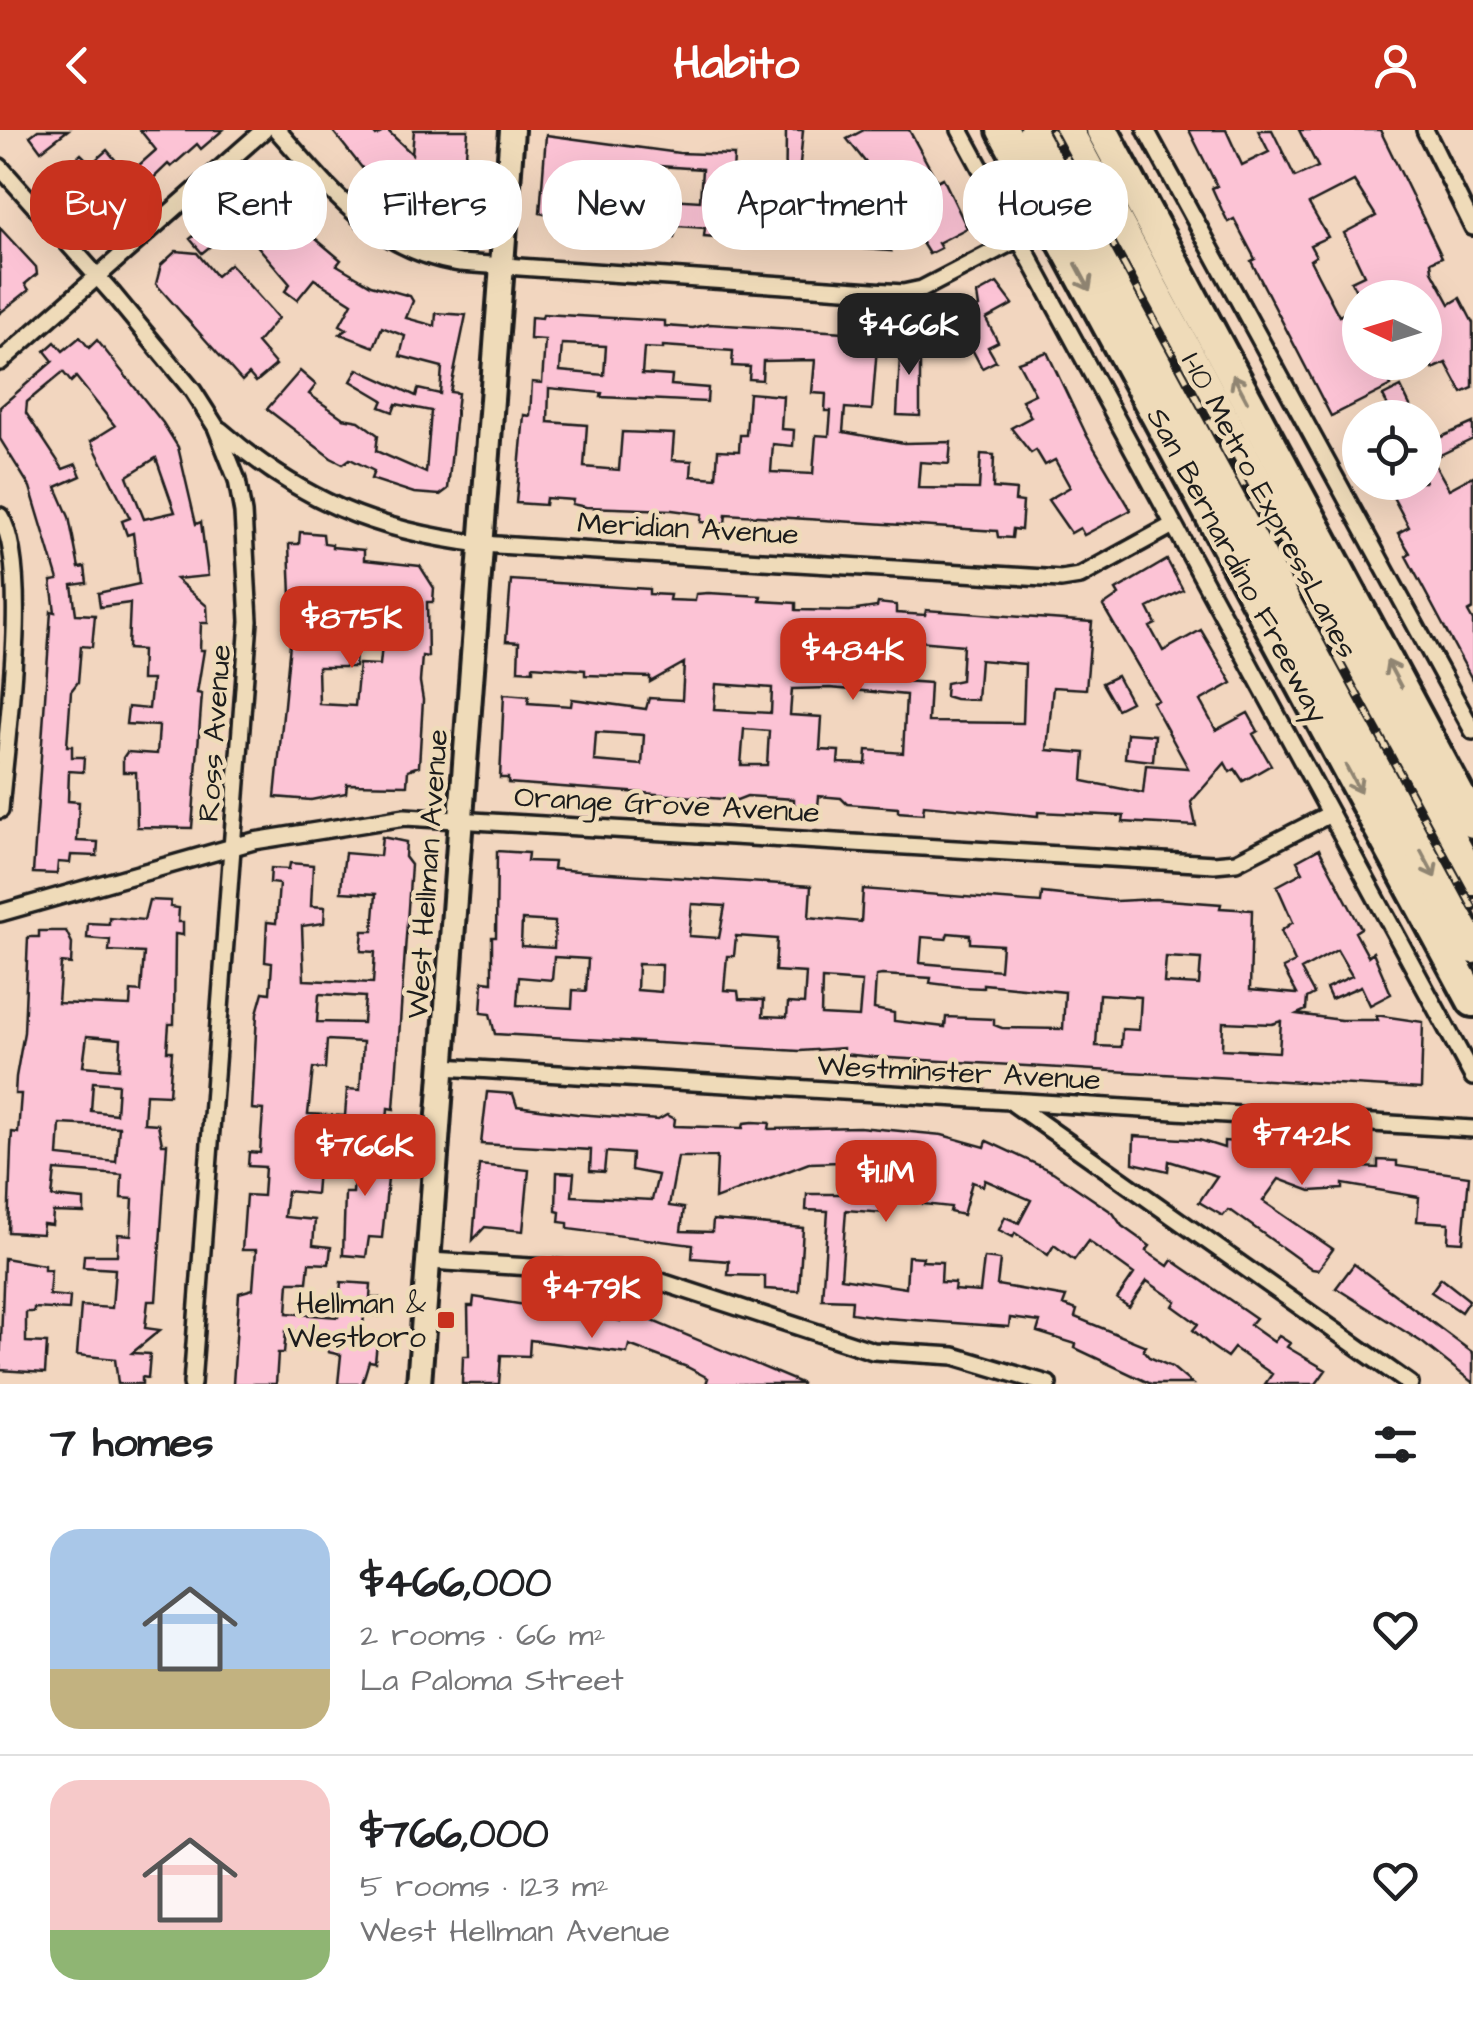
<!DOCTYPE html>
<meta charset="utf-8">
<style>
body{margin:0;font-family:"Architects Daughter",sans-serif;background:#f2f2f2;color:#202124;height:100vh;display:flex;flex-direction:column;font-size:38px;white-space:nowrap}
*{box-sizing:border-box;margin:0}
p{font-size:32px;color:#757577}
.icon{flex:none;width:55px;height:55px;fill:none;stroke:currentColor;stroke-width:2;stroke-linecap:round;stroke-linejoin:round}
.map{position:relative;height:1254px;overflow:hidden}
.drawer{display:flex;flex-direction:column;background:#fff;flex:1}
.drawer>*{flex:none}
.banner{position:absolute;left:30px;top:30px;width:1415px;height:90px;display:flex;gap:20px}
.needle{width:65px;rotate:274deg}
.fabs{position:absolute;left:1342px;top:150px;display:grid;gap:20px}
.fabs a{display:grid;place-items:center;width:100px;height:100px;border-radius:50%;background:#fff;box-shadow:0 10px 40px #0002;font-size:50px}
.price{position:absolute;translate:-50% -85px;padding:0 22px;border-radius:20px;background:#c8321e;color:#fff;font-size:32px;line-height:65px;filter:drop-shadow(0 2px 5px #0008)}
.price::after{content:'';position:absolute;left:50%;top:60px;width:30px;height:22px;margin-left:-15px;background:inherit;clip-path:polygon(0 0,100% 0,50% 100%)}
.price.active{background:#222;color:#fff}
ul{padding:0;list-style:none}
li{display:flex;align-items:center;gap:30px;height:250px;padding:0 50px}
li+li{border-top:2px solid #e0e0e0}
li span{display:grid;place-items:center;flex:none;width:280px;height:200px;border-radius:30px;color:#555}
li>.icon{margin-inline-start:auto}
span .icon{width:120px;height:120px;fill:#fffc;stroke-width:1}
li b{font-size:42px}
h2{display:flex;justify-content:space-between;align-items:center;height:120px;padding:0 50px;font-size:42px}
.chip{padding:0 35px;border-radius:40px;background:#fff;box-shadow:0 10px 40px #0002;font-size:35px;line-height:90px}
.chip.active{background:#c8321e;color:#fff}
header{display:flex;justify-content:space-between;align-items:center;height:130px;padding:0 50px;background:#c8321e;color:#fff;font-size:45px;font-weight:700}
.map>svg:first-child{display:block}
.building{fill:#fcc3d5;stroke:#1c1c1c;stroke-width:2.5;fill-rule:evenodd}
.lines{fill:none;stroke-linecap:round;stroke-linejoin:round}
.street-casing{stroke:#1c1c1c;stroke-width:22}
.secondary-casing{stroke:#1c1c1c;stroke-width:30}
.highway-casing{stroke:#1c1c1c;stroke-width:38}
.street{stroke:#efdbb9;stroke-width:15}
.secondary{stroke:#efdbb9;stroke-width:22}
.highway{stroke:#efdbb9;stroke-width:30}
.rail-casing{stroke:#1c1c1c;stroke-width:9}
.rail{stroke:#efdbb9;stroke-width:5;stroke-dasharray:15;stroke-linecap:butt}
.oneway{stroke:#908572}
.poi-dot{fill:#c8321e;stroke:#efdbb9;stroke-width:4}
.labels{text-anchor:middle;stroke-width:9;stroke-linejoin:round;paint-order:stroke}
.street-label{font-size:30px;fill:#1c1c1c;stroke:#efdbb9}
.poi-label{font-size:30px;fill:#1c1c1c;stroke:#efdbb9;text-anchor:end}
</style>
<header><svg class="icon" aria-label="back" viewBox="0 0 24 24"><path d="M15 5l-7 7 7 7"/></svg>Habito<svg class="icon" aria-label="person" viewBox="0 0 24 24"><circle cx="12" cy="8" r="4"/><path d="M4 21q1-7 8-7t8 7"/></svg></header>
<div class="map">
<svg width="1473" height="1254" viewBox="0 0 1473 1254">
<rect width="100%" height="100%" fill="#f2d6bf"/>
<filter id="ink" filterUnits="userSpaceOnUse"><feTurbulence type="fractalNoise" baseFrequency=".01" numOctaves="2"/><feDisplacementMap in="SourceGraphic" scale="20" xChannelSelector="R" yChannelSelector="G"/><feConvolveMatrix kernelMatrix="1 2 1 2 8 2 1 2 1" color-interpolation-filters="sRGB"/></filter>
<g filter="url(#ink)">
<g class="building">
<polygon points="38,0 68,0 41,21 30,6"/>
<polygon points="140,0 223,0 201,19 197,14 171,37 168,34 113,87 106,78 97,86 60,45 62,41 81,24 91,34 107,20 128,45 156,20"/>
<polygon points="332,0 371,0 376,6 387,0 412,24 414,0 468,0 460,98 443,97 444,82 429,111 432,76 409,75 412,37 382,63"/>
<path d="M786,0H803L800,34L820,35L814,85L897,94L870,38L847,9L864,0H909L937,51L943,48L967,98L938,113L941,118L929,124L909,92L884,106L891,121L704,106L705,98L677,96L674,108L553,100L552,86L540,83L546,5L679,23L734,25L733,44L723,43L720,77L745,85L785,89ZM615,33L702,39L700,71L670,69V74L613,67Z"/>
<polygon points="1189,0 1226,0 1242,35 1269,22 1258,0 1272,0 1295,47 1318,37 1299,0 1380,0 1442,127 1431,132 1432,141 1450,174 1460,168 1473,193 1473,258 1462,263 1446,233 1433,239 1425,220 1425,168 1388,168 1380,160 1360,169 1351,151 1364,145 1344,103 1376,86 1354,51 1309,74 1328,107 1310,115 1316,126 1310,130 1339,186 1360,176 1360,232 1380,232 1391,256 1331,286 1251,131 1255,129 1234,89 1228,92 1222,80 1212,58 1217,56"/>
<polygon points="254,46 285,83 341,130 337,135 371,155 410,166 413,171 406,188 435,196 436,183 466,185 450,262 458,263 448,359 440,365 414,363 371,349 374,341 350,329 343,334 331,328 267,279 300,241 316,255 309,264 343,288 359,291 378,305 376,321 426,343 431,281 396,274 393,282 380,277 383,270 351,251 358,239 416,266 418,259 440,264 442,237 400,226 405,206 382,197 374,217 340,204 347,199 340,195 352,173 314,149 297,170 285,161 290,154 255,113 262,106 246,87 202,123 190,109 240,68 236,62"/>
<polygon points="0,98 36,137 37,144 25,154 29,160 0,183"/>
<polygon points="176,121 197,123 216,146 230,134 278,188 257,213 276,235 256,252 249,244 242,251 156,154 161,135"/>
<polygon points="997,153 1013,174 986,189 998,212 988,217 996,231 982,238 956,189 979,177 977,164"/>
<path d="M543,184L665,191V196L693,198L709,194L878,204L872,280L845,278L843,302L904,313L951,312L949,334L920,332L918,358L979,359L981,324L994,325L993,358L1016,360L1015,371L1023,372L1021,400L1013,399L1012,408L998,407L997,401L726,384L725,394L701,392L702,384L672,380L586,377L572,374L573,370L546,368L545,375L516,373L524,285L530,286L532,252L542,253L545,210L530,209L531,187L542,188ZM562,214L606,216L604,245L560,241ZM663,216L733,221L732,236L750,237L749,249L762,250L763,231L815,230L812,263L826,264L825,281H831L829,306L816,305L813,344L771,342L773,314L793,316L794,300L781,299L783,266L749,263L746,305H740L739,321L718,320L716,348L691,346L692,331L672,330L674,304L622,302L619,340L584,337L587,295L548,292L549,258L602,263L601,267L707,272L708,258L671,255L672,246L642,244L644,218L663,219Z"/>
<path d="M80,207L89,218L97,210L163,293L178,317L196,394L201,392L208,446L176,449L207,476L208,493H201L200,520H204L197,563L202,564L192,698L137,697L136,642H123V628L127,622L157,624L159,596L126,594L128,577L149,579L152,550H141L142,520L128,519L130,473L100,477L98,463L139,454L133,403L127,405L122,391L130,388L91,311L115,296L76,247L71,252L63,242L27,272L26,283L63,339L76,334L81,346L56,357L69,387L79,438L85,437L87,453L72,455L76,484L95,485L92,517L81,516L78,552L71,561L67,616H72V627H84L83,642L69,641L68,671L79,672L77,711L98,712L97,726L71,725L70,733L58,732L57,744L33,743L51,481L55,482L51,451L58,450L30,357L0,309V277L53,231L45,221L55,212L63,221ZM156,328L175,382L144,389L127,346Z"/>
<polygon points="901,207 920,209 920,286 897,285"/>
<polygon points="1047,222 1087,306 1131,380 1084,405 1080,398 1071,403 1048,370 1070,357 1055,330 1045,335 1036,320 1031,323 1011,298 1031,287 1022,270 1035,264 1018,232"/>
<polygon points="1401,257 1416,288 1394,288 1383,266"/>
<polygon points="1473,293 1473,309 1432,329 1449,359 1473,346 1473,479 1468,482 1473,491 1473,551 1406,426 1410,423 1398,403 1409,397 1385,352 1425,352 1425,314"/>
<path d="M300,402L323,404L324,413L332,414V417L364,420V430L420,436L434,458L433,472H427L428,527L422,526L420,552L423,570L419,636L408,640L407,655L347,654L346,663L311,670L275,667L292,493L289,414H299ZM357,503L383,505L380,535L359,534L355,576L319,574L318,537H355Z"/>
<path d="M1167,430L1183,460L1148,478L1156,494L1150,497L1163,521L1201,500L1232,553L1200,571L1216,600L1248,583L1258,601L1253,604L1271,635L1243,651L1235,639L1230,642L1225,633L1191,672L1196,696L1123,692L1124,686L1038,682V686L924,675L923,684L898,682V678L847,674L841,668L819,666L818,677L794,675V669L747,666L737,670L508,653V648H500L504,564L529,566L528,573L571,576L572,569L646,579L649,568L682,570L684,533L650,552V547L585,545V540L533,536V541L518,540L519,512L506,511L511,450L649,459V464L670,465L669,470L695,471L696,464L708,463L761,466L760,471L796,473V480L850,481L877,477L878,473L896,475V483L925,485L926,480L1092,492L1086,559L1053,557L1047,620L1085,623L1083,651L1143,663L1146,635L1188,638L1152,572L1158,570L1103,476L1119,465L1116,460ZM906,510L963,515L961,550L946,553L945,566L955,569L977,570L980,530L1025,534L1023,593L928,592L930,553L903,551ZM716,554L772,558L771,583L714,580ZM830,558L906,565L903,623L867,620L866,634L838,633L839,621L820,620L822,587L790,585L792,559ZM744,599L769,601L767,635H741ZM596,602L644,605L642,635L594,631Z"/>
<polygon points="1117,546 1131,572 1117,579 1102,553"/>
<polygon points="1127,603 1155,605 1153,631 1125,628"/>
<path d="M382,707L406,712L405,727L411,735L394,979L388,978L387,991L347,988L345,1017L320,1016L316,1064L287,1061L284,1087L315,1090L313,1115L331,1117L329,1134L309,1133L307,1152H289L287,1183L338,1187L341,1152L371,1154L370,1168H380L379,1186L364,1184L362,1211L377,1213L375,1232L369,1231L362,1254H338L341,1225L328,1222L329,1204L286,1201L284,1223H278L276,1254H233L239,1163L253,1159L256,1120H242L246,1065L263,1066L265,1037L248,1036L249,1022L260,1023L263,980L252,979L257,883L263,862L270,863L272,833L265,832L267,792L276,793L279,754L270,753L271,738L289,739L290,733L313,735L311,776L325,777L324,793L302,796L304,850L373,853L375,822L361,821L363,801H373L376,764L341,762L342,747L345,723L380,726ZM319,864L365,867L363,893L317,892ZM327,910L363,912L360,960L347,959L345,986L308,984L313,938L325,939Z"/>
<path d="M1319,719L1361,798L1355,802L1368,826L1373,822L1391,864L1370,875L1361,856L1331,869L1326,858L1352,846L1337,820L1301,840L1314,864L1307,868L1306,880L1297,884L1341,890H1378L1376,885L1423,892L1421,959L873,927L843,924V918L800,921L495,904L490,884L481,883L483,851L492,852V807H496L497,721L528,723L527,731L554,732L553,739L579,741L811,756L809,787L861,792L863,759L1041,773L1042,763L1116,771L1155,769L1221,774L1220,778L1252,780L1250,860L1297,864L1283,838L1295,832L1281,801L1293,792L1277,756L1303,742L1297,731ZM692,774L725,776L719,808L689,806ZM522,790L555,792L554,818L521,816ZM948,803L970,805V813L1002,815L1000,840L920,833L922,807L946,809ZM736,806L777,809L775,841L806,843L804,874L788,873L787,887L763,886L764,870L739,869L738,861L724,860L727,826H734ZM554,827L588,829L586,861L573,860L572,878L517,875L519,847L552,850ZM1166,827L1201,829L1199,855L1164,853ZM638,834L662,835L661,862L637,860ZM882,845L931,848L930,853L962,857L983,858V854L1065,862L1063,899L1002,898L994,895V889L946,887L945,897L894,891V883L874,879L876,846ZM822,849L862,852L859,887L821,885ZM1099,864L1141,867L1139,900L1122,899L1121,917L1096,916ZM1281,891L1279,922L1222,919L1223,892L1272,894Z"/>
<path d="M149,770L171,771L170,777L179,778L178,792H183V805L175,804L174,894H169L167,921H172L169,965L146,964L144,993L158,994L162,1014H167L156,1171H148L145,1198L160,1200L132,1223L150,1224L148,1248L142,1247V1254H118L115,1229L77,1225L81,1176L112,1178L115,1139L83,1137L84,1125H117L118,1104L131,1105L133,1069L121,1068L122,1045L55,1040L52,1067L84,1070V1083L53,1082L52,1095L43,1094L42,1104L8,1102L11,1018L12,1002L18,1003L21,964H15L16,947L24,902L28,807H39V801H66L72,813L71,834L61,833L58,873L130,876L131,861L141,862L144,823L109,821L110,810L87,808L88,793L109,794V787L144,790ZM87,906L121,909L119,939L83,936ZM93,952L118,954L116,984L91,981ZM60,994L119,997L116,1032L58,1026Z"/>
<polygon points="487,962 513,964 517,976 577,984 658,990 667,985 675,989 674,996 743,998 744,993 753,992 770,993 769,999 859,997 942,1005 985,1017 987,1011 1053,1042 1113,1083 1122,1096 1150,1116 1146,1121 1168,1136 1172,1130 1256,1188 1250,1195 1274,1212 1279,1206 1290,1213 1287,1217 1326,1240 1316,1254 1265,1254 1272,1244 1234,1218 1227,1227 1211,1216 1193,1200 1198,1194 1173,1176 1176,1171 1147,1151 1129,1177 1117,1169 1134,1144 1088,1111 1074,1130 1054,1115 1048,1125 1015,1103 1013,1107 999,1100 1005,1087 1019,1093 1031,1070 985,1050 983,1056 972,1052 963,1085 950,1082 951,1077 923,1074 924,1067 887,1065 886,1083 846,1080 841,1148 906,1158 908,1126 923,1127 922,1131 942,1132 941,1152 955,1153 954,1160 980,1162 984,1128 1000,1130 997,1155 1066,1167 1063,1175 1077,1180 1075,1187 1146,1216 1143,1220 1149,1227 1172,1237 1192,1254 1151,1254 1075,1218 1076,1214 1037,1202 1040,1192 1010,1188 1009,1197 886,1188 851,1183 852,1170 822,1169 828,1081 806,1080 807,1064 867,1064 874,1031 809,1033 715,1069 717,1027 678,1027 669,1076 684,1078 681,1101 712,1102 713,1090 803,1098 799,1161 765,1159 765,1146 728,1145 729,1131 692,1128 693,1115 568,1099 568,1093 559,1092 560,1082 556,1081 557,1042 574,1043 572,1066 652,1070 658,1045 631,1040 632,1024 606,1022 604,1042 590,1041 591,1020 481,1014"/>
<polygon points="1134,1006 1199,1010 1224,1018 1224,1011 1249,1013 1250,1031 1316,1031 1320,1025 1345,1029 1345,1036 1378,1038 1378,1030 1397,1031 1397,1036 1469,1046 1463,1112 1448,1111 1449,1093 1417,1091 1419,1067 1343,1054 1343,1059 1311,1061 1279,1049 1263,1071 1333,1119 1318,1140 1312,1139 1233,1082 1228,1080 1223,1086 1199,1072 1217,1046 1169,1031 1168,1041 1133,1033"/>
<polygon points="348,1013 377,1015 380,1029 390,1029 382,1108 369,1107 366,1127 343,1125 345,1063 353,1063 355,1031 347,1031"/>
<polygon points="479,1035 529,1040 523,1101 485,1097 473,1110"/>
<polygon points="4,1128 44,1135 44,1140 51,1140 49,1165 70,1167 69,1180 34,1178 34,1182 26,1182 26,1212 47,1213 45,1243 0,1240"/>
<polygon points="1354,1134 1473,1223 1473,1253 1423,1213 1336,1158"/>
<polygon points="1441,1148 1469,1170 1461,1182 1431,1162"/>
<polygon points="474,1167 525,1175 596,1178 595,1183 620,1191 623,1181 629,1181 803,1254 706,1254 708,1248 687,1237 629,1215 627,1223 530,1210 529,1226 501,1225 499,1254 462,1254 463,1226 469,1226 468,1176 473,1176"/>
</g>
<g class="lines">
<g class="street-casing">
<g id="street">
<path d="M277,0C330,60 376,121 460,133L903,163L922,159L1018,109"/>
<polyline points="960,0 1473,947"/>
<polyline points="1146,0 1473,601"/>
<polyline points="1425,0 1473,97"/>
<polyline points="0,37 112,163 193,261 216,297 237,350 243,383 249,491 192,1254"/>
<polyline points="0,232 264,0"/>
<path d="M220,300C300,370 375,401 481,414L1061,449L1080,446L1173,395"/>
<path d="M0,386C32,437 5,615 0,680"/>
<polyline points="0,783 254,711 405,687 1214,734 1236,732 1330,684"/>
<polyline points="443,937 1473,999"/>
<polyline points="1014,974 1410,1254"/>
<polyline points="429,1131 634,1143 873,1221 954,1226 1048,1254"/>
</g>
</g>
<g class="secondary-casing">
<polyline id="secondary" points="419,1254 512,0"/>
</g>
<g class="highway-casing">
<g id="highway">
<polyline points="1003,0 1473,871"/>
<polyline points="1035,0 1473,818"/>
<polyline points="1067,0 1473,750"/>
<polyline points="1102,0 1473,692"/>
</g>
</g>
<use href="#street" class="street"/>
<use href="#secondary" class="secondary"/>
<use href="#highway" class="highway"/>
<g class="rail-casing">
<polyline id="rail" points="1051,0 1473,778"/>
</g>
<use href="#rail" class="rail"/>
</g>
<defs><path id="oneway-shaft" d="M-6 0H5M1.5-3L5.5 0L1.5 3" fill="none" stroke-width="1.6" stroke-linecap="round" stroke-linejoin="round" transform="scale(2.5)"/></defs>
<g class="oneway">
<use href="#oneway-shaft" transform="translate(1083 147) rotate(62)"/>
<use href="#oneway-shaft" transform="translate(1240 258) rotate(-118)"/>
<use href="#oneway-shaft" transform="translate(1394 544) rotate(-118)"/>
<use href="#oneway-shaft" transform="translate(1353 649) rotate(62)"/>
<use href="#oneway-shaft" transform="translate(1428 734) rotate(62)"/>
</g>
</g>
<rect class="poi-dot" x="436" y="1180" width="20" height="20" rx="5"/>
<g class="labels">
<g class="street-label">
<text transform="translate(1270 375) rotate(62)" y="10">I-10 Metro ExpressLanes</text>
<text transform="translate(688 398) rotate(3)" y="10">Meridian Avenue</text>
<text transform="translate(1238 435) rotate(62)" y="10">San Bernardino Freeway</text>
<text transform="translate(214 603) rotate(-86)" y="10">Ross Avenue</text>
<text transform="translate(667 674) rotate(3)" y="10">Orange Grove Avenue</text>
<text transform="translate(427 744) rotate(-86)" y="10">West Hellman Avenue</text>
<text transform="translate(959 942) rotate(3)" y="10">Westminster Avenue</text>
</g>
<g class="poi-label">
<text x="426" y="1183">Hellman &amp;<tspan x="426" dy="34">Westboro</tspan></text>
</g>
</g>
</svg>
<div class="fabs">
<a><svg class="needle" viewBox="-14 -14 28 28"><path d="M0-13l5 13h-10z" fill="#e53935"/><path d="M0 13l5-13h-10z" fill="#757577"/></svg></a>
<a><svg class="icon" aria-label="locate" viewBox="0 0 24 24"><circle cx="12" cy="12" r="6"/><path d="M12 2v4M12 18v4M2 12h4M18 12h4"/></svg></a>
</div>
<b class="price active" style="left:909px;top:248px">$466K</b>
<b class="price" style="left:352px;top:541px">$875K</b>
<b class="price" style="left:853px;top:573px">$484K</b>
<b class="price" style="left:1302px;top:1058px">$742K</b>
<b class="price" style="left:365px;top:1069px">$766K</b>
<b class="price" style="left:886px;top:1095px">$1.1M</b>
<b class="price" style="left:592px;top:1211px">$479K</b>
<div class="banner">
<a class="chip active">Buy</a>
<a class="chip">Rent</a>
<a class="chip">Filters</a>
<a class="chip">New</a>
<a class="chip">Apartment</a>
<a class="chip">House</a>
</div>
</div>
<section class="drawer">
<h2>7 homes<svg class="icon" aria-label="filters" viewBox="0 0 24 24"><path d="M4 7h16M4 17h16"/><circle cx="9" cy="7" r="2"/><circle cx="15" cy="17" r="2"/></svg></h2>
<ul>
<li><span style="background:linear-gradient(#a9c7e8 70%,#c2b280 0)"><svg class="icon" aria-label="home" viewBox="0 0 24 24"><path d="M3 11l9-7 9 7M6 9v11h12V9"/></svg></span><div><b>$466,000</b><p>2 rooms · 66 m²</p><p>La Paloma Street</p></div><svg class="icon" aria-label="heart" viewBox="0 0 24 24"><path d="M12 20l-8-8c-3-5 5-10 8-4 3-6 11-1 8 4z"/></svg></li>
<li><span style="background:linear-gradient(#f6c9c9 75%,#8fb573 0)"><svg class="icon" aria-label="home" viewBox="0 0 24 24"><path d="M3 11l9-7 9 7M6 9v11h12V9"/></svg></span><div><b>$766,000</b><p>5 rooms · 123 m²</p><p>West Hellman Avenue</p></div><svg class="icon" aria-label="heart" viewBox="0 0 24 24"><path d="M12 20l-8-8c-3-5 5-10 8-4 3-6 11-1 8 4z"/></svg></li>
</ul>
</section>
